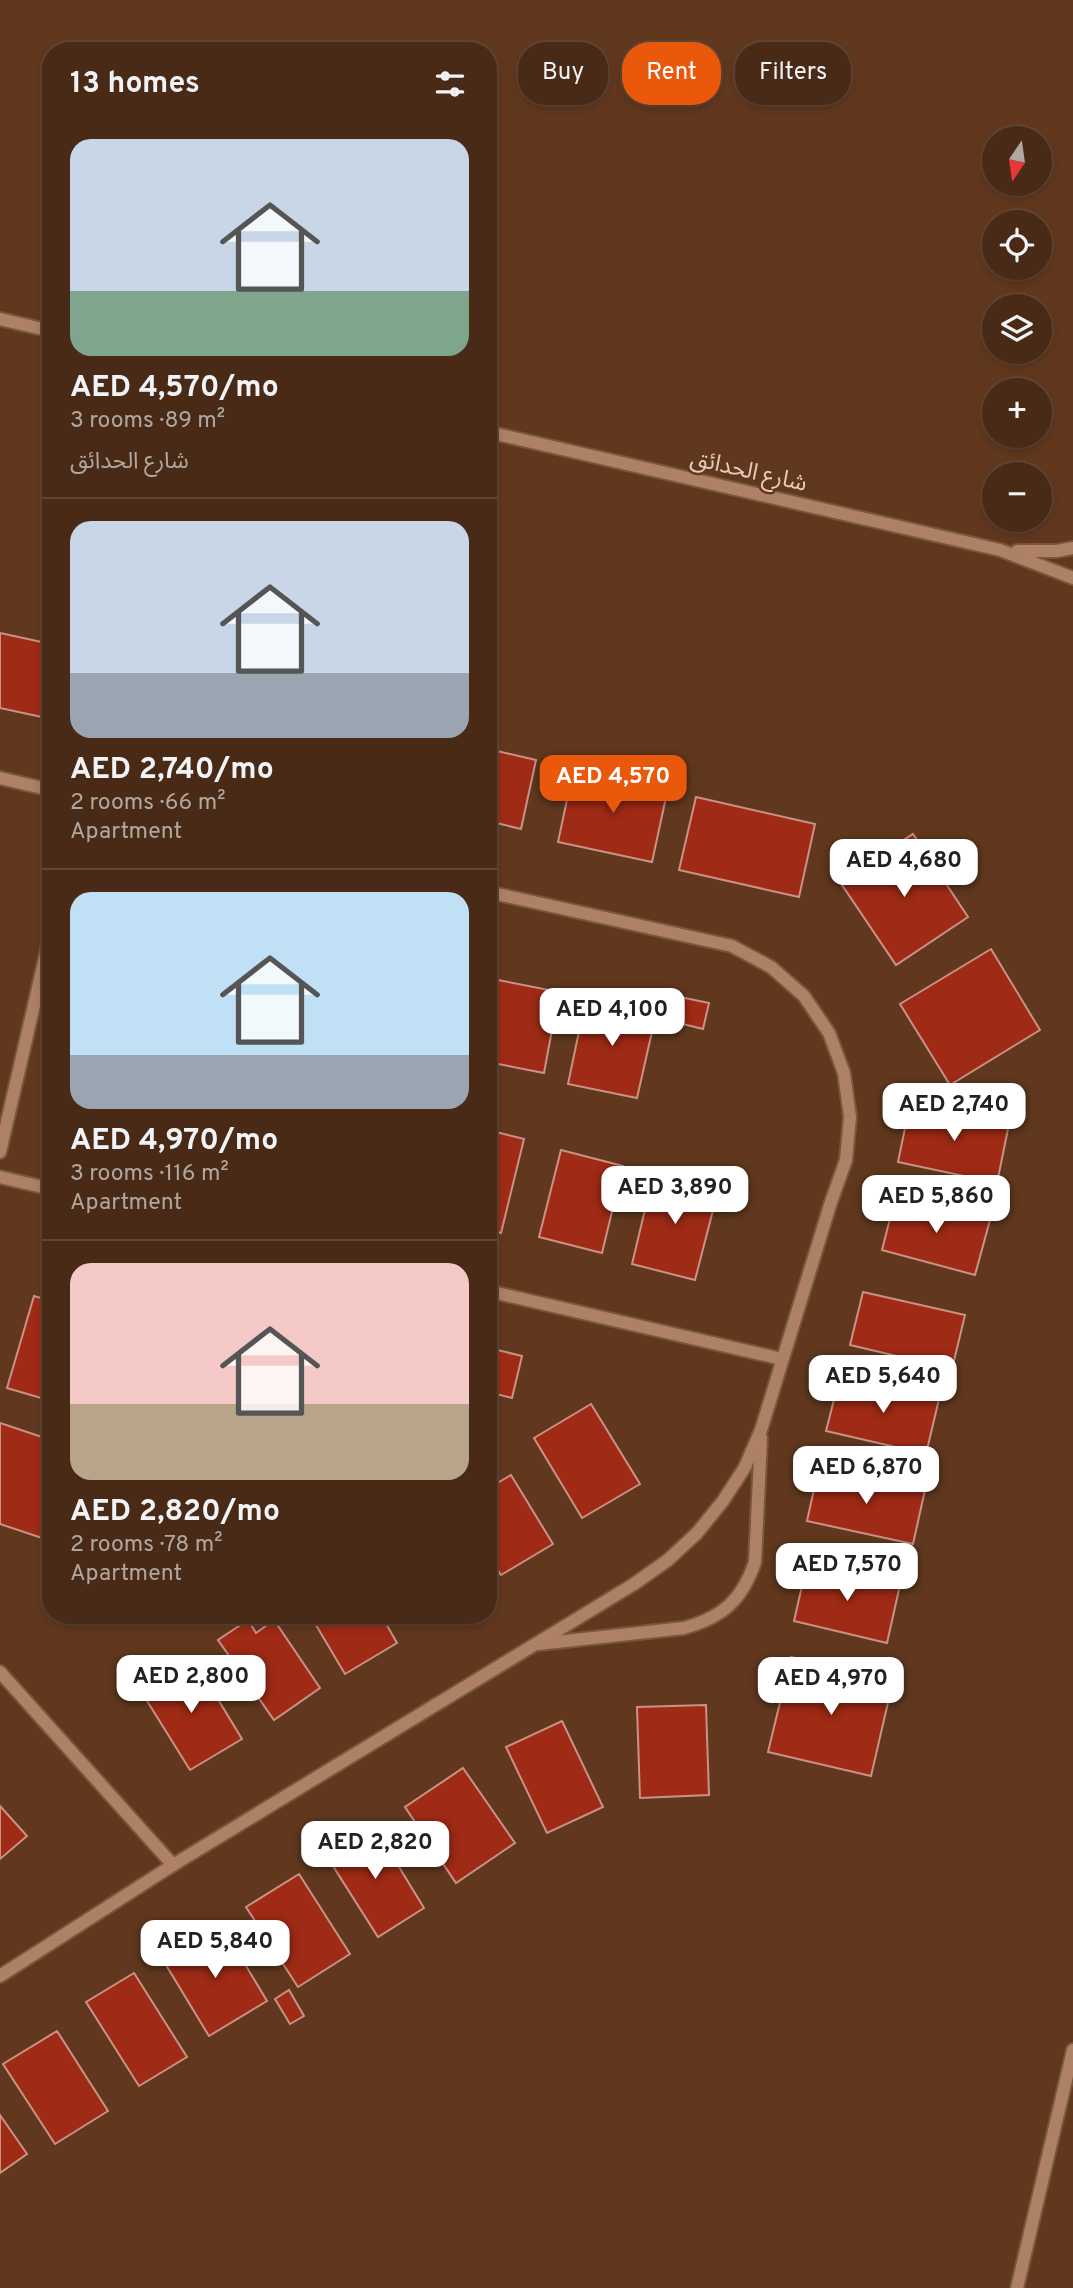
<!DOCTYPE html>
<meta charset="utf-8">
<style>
body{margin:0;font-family:Overpass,"Noto Sans Arabic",sans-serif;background:#50321f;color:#f1f3f6;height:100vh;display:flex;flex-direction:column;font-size:26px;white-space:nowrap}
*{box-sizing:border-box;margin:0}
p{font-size:23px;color:#b1a7a1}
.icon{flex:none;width:38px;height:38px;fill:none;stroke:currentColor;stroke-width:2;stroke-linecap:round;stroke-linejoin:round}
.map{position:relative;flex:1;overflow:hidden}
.drawer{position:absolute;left:42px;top:42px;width:455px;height:1582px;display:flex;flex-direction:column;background:#492a16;border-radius:28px;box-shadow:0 4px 10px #0003,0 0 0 2px #614635}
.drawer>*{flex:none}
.top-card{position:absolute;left:518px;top:42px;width:450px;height:63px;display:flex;gap:14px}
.needle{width:46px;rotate:193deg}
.controls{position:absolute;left:982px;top:126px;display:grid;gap:14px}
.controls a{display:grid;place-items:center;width:70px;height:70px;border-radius:50%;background:#492a16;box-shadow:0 4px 10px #0003,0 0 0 2px #614635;font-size:35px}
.price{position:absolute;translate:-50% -60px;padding:0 16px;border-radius:14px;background:#fff;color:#222;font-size:23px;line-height:46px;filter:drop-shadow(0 2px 4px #0008)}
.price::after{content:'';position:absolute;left:50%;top:42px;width:21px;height:16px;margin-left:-10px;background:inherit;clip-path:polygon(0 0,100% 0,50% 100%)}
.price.on{background:#ea580c;color:#fff}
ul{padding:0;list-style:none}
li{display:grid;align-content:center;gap:14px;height:371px;padding:0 28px}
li+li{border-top:2px solid #614635}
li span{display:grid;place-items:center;height:217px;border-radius:21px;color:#555}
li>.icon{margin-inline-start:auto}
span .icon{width:126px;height:126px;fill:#fffc;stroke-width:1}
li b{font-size:30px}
h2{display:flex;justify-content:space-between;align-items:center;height:84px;padding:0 28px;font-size:30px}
.tag{padding:0 24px;border-radius:28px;background:#492a16;box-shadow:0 4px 10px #0003,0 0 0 2px #614635;font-size:24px;line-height:63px}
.tag.on{background:#ea580c;color:#fff}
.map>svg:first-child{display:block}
.building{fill:#9f2a15;stroke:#ca9286;stroke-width:2}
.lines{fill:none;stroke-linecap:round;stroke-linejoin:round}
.minor-casing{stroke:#78563e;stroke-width:16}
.minor{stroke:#ae8064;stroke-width:12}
.labels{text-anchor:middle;stroke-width:5;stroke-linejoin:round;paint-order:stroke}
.street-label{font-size:23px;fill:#e5ccbd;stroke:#61381e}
</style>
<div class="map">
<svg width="1073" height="2288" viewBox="0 0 1073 2288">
<rect width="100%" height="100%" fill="#61381e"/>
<g class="building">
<polygon points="0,633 51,644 51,719 0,708"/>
<polygon points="488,749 536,760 521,829 488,821"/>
<polygon points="574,767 668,788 652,862 558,842"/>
<polygon points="696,797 815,824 799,897 679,870"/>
<polygon points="913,834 968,917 896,965 840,882"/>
<polygon points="991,949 1040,1030 950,1085 900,1004"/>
<polygon points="493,979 559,992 544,1073 488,1062 488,1002"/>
<polygon points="680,997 709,1003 703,1029 675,1022"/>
<polygon points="586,998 656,1014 637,1098 568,1084"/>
<polygon points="910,1104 1009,1124 997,1183 898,1162"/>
<polygon points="488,1130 524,1139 501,1233 488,1229"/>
<polygon points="561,1150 623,1166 602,1253 539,1237"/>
<polygon points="654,1172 719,1187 695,1280 632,1264"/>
<polygon points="896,1195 990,1220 975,1275 882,1250"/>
<polygon points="863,1292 965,1315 952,1369 850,1345"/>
<polygon points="34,1296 51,1301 51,1401 7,1388"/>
<polygon points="489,1348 522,1356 512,1398 488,1392"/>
<polygon points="840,1376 939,1399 926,1454 826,1431"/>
<polygon points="591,1404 640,1484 582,1518 534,1438"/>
<polygon points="0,1423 51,1440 51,1541 0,1524"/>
<polygon points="819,1467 925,1490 913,1544 807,1521"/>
<polygon points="511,1475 553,1544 501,1575 488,1554 488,1480 492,1486"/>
<polygon points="807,1564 900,1585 887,1643 794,1621"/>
<polygon points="310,1615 381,1615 397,1643 345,1674"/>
<polygon points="423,1615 446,1615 429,1625"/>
<polygon points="248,1620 256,1633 274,1620 320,1688 274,1720 218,1640"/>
<polygon points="791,1657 893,1681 871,1776 768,1752"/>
<polygon points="172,1667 180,1679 199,1668 242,1739 190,1770 139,1688"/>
<polygon points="706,1705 709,1795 640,1798 637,1707"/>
<polygon points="562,1721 603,1807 547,1833 506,1747"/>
<polygon points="463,1768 515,1843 456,1883 405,1807"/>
<polygon points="0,1806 27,1836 0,1859"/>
<polygon points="374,1826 424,1908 378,1937 326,1855"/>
<polygon points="299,1874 350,1954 298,1987 246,1907"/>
<polygon points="221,1924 267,2001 209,2036 163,1960"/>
<polygon points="134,1973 187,2057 139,2086 86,2002"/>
<polygon points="289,1990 304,2016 290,2024 275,1999"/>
<polygon points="57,2031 108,2111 55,2144 3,2064"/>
<polygon points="0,2115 27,2154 0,2173"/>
</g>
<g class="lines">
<g class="minor-casing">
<g id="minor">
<polyline points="0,319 51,331"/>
<polyline points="488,432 1000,550 1073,578"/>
<polyline points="1017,551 1057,551 1073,548"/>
<polyline points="0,778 51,790"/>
<polyline points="0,1152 51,932"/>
<polyline points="0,1177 51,1189"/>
<polyline points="488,1291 782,1359"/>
<path d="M538,1644L684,1628C723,1617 742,1600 755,1562L761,1438"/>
<polyline points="0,1672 173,1865"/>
<polyline points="0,1976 173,1865 634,1584 668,1560 697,1533 723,1501 745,1467 761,1430 831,1202 846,1160 850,1117 844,1073 829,1033 804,996 771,967 732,946 488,892"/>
<polyline points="1017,2288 1073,2050"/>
</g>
</g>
<use href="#minor" class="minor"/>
</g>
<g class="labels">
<g class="street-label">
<text transform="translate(749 470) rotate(13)" y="8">شارع الحدائق</text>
</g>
</g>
</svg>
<div class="controls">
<a><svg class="needle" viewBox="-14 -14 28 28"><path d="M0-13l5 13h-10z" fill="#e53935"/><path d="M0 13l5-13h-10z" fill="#b1a7a1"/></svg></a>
<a><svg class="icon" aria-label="locate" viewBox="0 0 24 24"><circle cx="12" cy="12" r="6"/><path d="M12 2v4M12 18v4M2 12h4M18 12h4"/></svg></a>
<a><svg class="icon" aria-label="layers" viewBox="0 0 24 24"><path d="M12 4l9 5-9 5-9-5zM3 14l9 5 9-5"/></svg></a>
<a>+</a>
<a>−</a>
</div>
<b class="price on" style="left:613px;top:815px">AED 4,570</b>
<b class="price" style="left:904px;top:899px">AED 4,680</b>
<b class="price" style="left:612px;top:1048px">AED 4,100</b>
<b class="price" style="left:954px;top:1143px">AED 2,740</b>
<b class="price" style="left:675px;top:1226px">AED 3,890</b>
<b class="price" style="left:936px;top:1235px">AED 5,860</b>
<b class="price" style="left:883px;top:1415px">AED 5,640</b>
<b class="price" style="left:866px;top:1506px">AED 6,870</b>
<b class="price" style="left:847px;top:1603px">AED 7,570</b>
<b class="price" style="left:191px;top:1715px">AED 2,800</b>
<b class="price" style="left:831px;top:1717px">AED 4,970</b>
<b class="price" style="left:375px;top:1881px">AED 2,820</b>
<b class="price" style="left:215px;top:1980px">AED 5,840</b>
<div class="top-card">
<a class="tag">Buy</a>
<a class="tag on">Rent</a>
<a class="tag">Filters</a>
</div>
<section class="drawer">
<h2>13 homes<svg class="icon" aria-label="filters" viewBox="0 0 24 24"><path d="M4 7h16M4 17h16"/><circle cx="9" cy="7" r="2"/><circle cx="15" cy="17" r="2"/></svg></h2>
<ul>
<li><span style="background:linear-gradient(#c9d6e8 70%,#7fa58c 0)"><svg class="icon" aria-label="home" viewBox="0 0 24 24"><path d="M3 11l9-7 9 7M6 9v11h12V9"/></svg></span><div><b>AED 4,570/mo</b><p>3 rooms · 89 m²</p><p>شارع الحدائق</p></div></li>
<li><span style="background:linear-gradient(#c9d6e8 70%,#9aa5b1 0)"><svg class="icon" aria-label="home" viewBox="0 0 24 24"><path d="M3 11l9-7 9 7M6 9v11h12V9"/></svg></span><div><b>AED 2,740/mo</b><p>2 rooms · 66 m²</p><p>Apartment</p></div></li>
<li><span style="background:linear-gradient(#bfe0f5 75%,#9aa5b1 0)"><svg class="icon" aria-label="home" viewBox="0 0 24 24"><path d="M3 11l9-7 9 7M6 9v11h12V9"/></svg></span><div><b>AED 4,970/mo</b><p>3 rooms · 116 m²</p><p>Apartment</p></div></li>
<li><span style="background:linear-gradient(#f6c9c9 65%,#b9a48a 0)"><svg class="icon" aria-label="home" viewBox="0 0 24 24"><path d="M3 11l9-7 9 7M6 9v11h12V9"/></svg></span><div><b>AED 2,820/mo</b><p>2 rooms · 78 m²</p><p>Apartment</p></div></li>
</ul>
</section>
</div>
